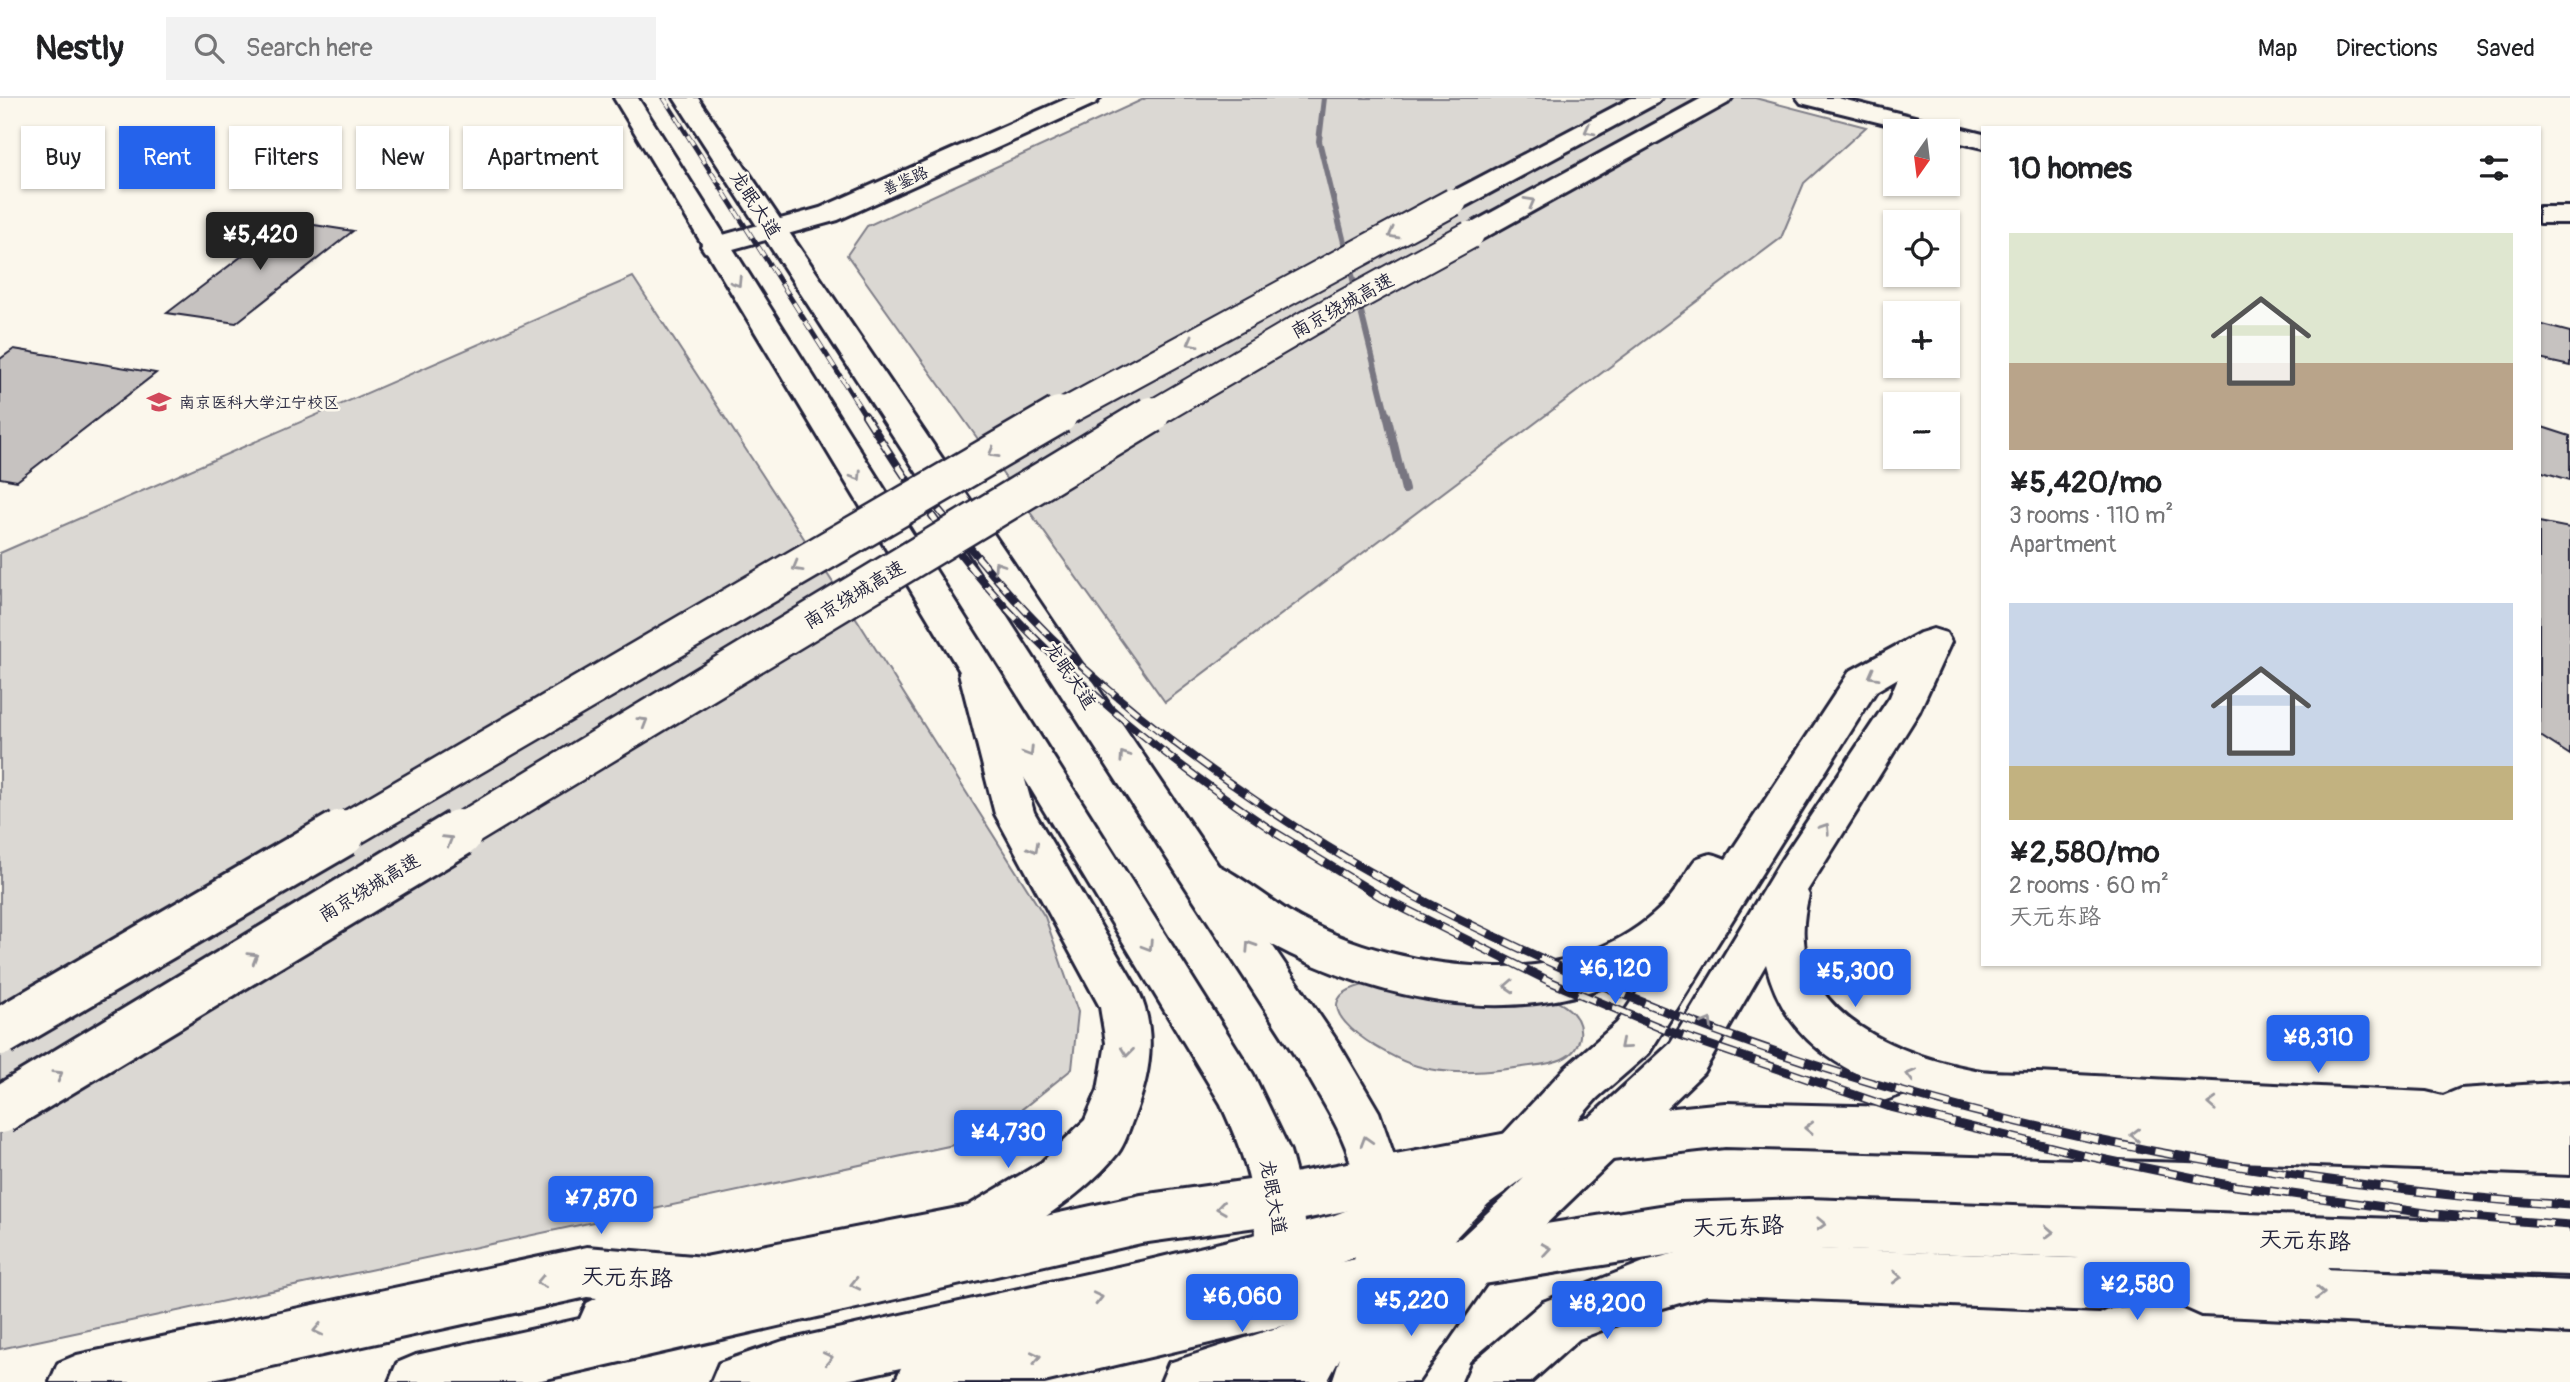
<!DOCTYPE html>
<meta charset="utf-8">
<style>
body{margin:0;font-family:Pangolin,"LXGW WenKai TC",sans-serif;background:#f2f2f2;color:#202124;height:100vh;display:flex;flex-direction:column;font-size:26px;white-space:nowrap}
*{box-sizing:border-box;margin:0}
p{font-size:23px;color:#757577}
.icon{flex:none;width:38px;height:38px;fill:none;stroke:currentColor;stroke-width:2;stroke-linecap:round;stroke-linejoin:round}
.map{position:relative;flex:1;overflow:hidden}
.details{position:absolute;left:1981px;top:28px;width:560px;height:840px;display:flex;flex-direction:column;background:#fff;border-radius:0px;box-shadow:0 2px 5px #0004}
.details>*{flex:none}
.top-card{position:absolute;left:21px;top:28px;width:665px;height:63px;display:flex;gap:14px}
.needle{width:46px;rotate:194deg}
.fabs{position:absolute;left:1883px;top:21px;display:grid;gap:14px}
.fabs a{display:grid;place-items:center;width:77px;height:77px;border-radius:0px;background:#fff;box-shadow:0 2px 5px #0004;font-size:35px}
.price{position:absolute;translate:-50% -60px;padding:0 16px;border-radius:7px;background:#2563eb;color:#fff;font-size:23px;line-height:46px;filter:drop-shadow(0 2px 4px #0008)}
.price::after{content:'';position:absolute;left:50%;top:42px;width:21px;height:16px;margin-left:-10px;background:inherit;clip-path:polygon(0 0,100% 0,50% 100%)}
.price.selected{background:#222;color:#fff}
ul{padding:0;list-style:none}
li{display:grid;align-content:center;gap:14px;height:371px;padding:0 28px}
li span{display:grid;place-items:center;height:217px;border-radius:0px;color:#555}
li>.icon{margin-inline-start:auto}
span .icon{width:126px;height:126px;fill:#fffc;stroke-width:1}
li b{font-size:30px}
h2{display:flex;justify-content:space-between;align-items:center;height:84px;padding:0 28px;font-size:30px}
.pill{padding:0 24px;border-radius:0px;background:#fff;box-shadow:0 2px 5px #0004;font-size:24px;line-height:63px}
.pill.selected{background:#2563eb;color:#fff}
header{display:flex;align-items:center;gap:42px;box-sizing:border-box;height:98px;padding:0 35px;background:#fff;border-bottom:2px solid #e0e0e0}
header strong{font-size:33px}
nav{display:flex;gap:38px;margin-inline-start:auto;font-size:24px}
.search{width:490px;height:63px;background:#f2f2f2;display:flex;align-items:center;gap:18px;box-sizing:border-box;padding:0 24px;border-radius:0px;color:#757577;font-size:26px}
.map>svg:first-child{display:block}
.green{fill:#dbd8d3;stroke:#7e7d87;stroke-width:2}
.lines{fill:none;stroke-linecap:round;stroke-linejoin:round}
.stream-far1{stroke:#787681;stroke-width:6}
.stream{stroke:#787681;stroke-width:8}
.building{fill:#c6c2c0;stroke:#22223b;stroke-width:2}
.secondary-casing{stroke:#22223b;stroke-width:6}
.primary-casing{stroke:#22223b;stroke-width:6}
.highway-casing{stroke:#22223b;stroke-width:6}
.secondary{fill:#fbf7ec;fill-rule:evenodd}
.primary{fill:#fbf7ec;fill-rule:evenodd}
.highway{fill:#fbf7ec;fill-rule:evenodd}
.rail-far2-casing{stroke:#22223b;stroke-width:5}
.rail-far1-casing{stroke:#22223b;stroke-width:8}
.rail-casing{stroke:#22223b;stroke-width:9}
.rail-far2{stroke:#fbf7ec;stroke-width:3.5;stroke-dasharray:11;stroke-linecap:butt}
.rail-far1{stroke:#fbf7ec;stroke-width:5;stroke-dasharray:15;stroke-linecap:butt}
.rail{stroke:#fbf7ec;stroke-width:6;stroke-dasharray:19;stroke-linecap:butt}
.highway-bridge-far2-casing{stroke:#22223b;stroke-width:31;stroke-linecap:butt}
.highway-bridge-far1-casing{stroke:#22223b;stroke-width:41;stroke-linecap:butt}
.highway-bridge-casing{stroke:#22223b;stroke-width:52;stroke-linecap:butt}
.highway-bridge-far2{stroke:#fbf7ec;stroke-width:27}
.highway-bridge-far1{stroke:#fbf7ec;stroke-width:36}
.highway-bridge{stroke:#fbf7ec;stroke-width:46}
.oneway{stroke:#99979c}
.labels{text-anchor:middle;stroke-width:5;stroke-linejoin:round;paint-order:stroke}
.far-street-label{font-size:16px;fill:#22223b;stroke:#fbf7ec}
.far-poi-label{font-size:16px;fill:#22223b;stroke:#fbf7ec;text-anchor:start}
.street-label{font-size:19px;fill:#22223b;stroke:#fbf7ec}
.near-street-label{font-size:23px;fill:#22223b;stroke:#fbf7ec}
</style>
<header>
<strong>Nestly</strong>
<div class="search"><svg class="icon" aria-label="search" viewBox="0 0 24 24"><circle cx="10" cy="10" r="6"/><path d="M15 15l6 6"/></svg>Search here</div>
<nav><a>Map</a><a>Directions</a><a>Saved</a></nav>
</header>
<div class="map">
<svg width="2570" height="1284" viewBox="0 0 2570 1284">
<rect width="100%" height="100%" fill="#fbf7ec"/>
<filter id="ink" filterUnits="userSpaceOnUse"><feTurbulence type="fractalNoise" baseFrequency=".0143" numOctaves="2"/><feDisplacementMap in="SourceGraphic" scale="14" xChannelSelector="R" yChannelSelector="G"/><feConvolveMatrix kernelMatrix="1 2 1 2 8 2 1 2 1" color-interpolation-filters="sRGB"/></filter>
<g filter="url(#ink)">
<g class="green">
<polygon points="1146,0 1755,0 1866,29 1804,85 1781,140 1165,604 847,157 867,128"/>
<polygon points="633,179 858,523 1045,819 1078,914 1072,971 986,1040 0,1251 0,455"/>
<path d="M1368,886L1544,898C1561,904 1583,916 1580,938C1577,962 1551,966 1530,968C1494,973 1453,979 1417,968C1387,960 1287,903 1368,886Z"/>
</g>
<g class="lines">
<polyline class="stream-far1" points="1324,0 1319,43 1387,319"/>
<polyline class="stream" points="1387,317 1405,392"/>
</g>
<g class="building">
<polygon points="288,123 353,133 236,225 167,215"/>
<polygon points="2539,226 2570,234 2570,268 2539,261"/>
<polygon points="14,251 156,275 17,383 0,380 0,261"/>
<polygon points="2539,328 2570,338 2570,382 2539,373"/>
<polygon points="2539,424 2570,430 2570,657 2539,637"/>
</g>
<g class="lines">
<g class="secondary-casing">
<g id="secondary">
<polygon points="1068,0 1100,0 1096,5 838,122 715,156 705,154 701,148 705,142 820,110"/>
<polygon points="1797,0 1838,0 1983,36 1983,50 1948,42 1948,33 1914,33 1801,5"/>
<rect x="2539" y="109" width="31" height="16"/>
<path d="M1933,531L1946,535L1951,544L1919,614L1807,793L1809,797C1778,907 1887,955 1975,972C1995,976 2018,974 2038,975C2083,977 2127,980 2171,982C2256,986 2341,990 2426,994L2443,998L2460,991L2570,984V1073L2426,1038L1977,1016L1883,1050L1866,1044L1859,1028L1866,1012L1909,997C1839,973 1785,942 1766,866L1703,975L1489,1181L1418,1284H1332L1340,1260L1327,1284H1161L1169,1265L1304,1221L1375,1151L1332,1168L1145,1215L838,1284H711L719,1265L783,1243L1145,1163L1332,1118L1457,1070L1498,1042L1565,970L1617,925L1661,859C1552,935 1402,911 1290,856C1255,839 1223,816 1191,793L1185,781L1191,769C1195,767 1202,764 1206,764C1222,764 1272,803 1288,813C1350,850 1424,868 1496,869C1553,870 1611,854 1654,816C1666,806 1676,793 1684,779C1688,774 1691,766 1696,761C1698,760 1708,756 1711,756C1715,756 1722,760 1726,761L1850,573L1920,535ZM1898,580L1890,599L1782,761L1671,945L1540,1065L1597,1000L1649,955L1876,593ZM1524,1080L1449,1151L1442,1154L1488,1106Z"/>
<path d="M977,561L990,565L995,575L1034,714L1138,892C1158,935 1150,978 1133,1021C1129,1031 1125,1046 1118,1055C1084,1097 1026,1135 976,1156L710,1209L605,1249L587,1241L579,1223L587,1205L597,1200L587,1199L199,1284H50L58,1265L77,1257L587,1149L705,1159L968,1108L1042,1064L1085,1022L1098,992L1106,945L1100,909L995,716L959,575L964,565Z"/>
<polygon points="1707,1147 2099,1161 2117,1169 2125,1187 2117,1205 2099,1213 1707,1197 1649,1214 1579,1241 1531,1284 1464,1284 1472,1265 1543,1204 1649,1162"/>
<polygon points="2202,1165 2570,1183 2570,1235 2202,1217 2184,1209 2176,1191 2184,1173"/>
</g>
</g>
<g class="primary-casing">
<g id="primary">
<path d="M614,0H638L1253,976L1290,1053L1303,1102L1312,1201L1304,1219L1286,1227L1268,1219C1253,1183 1259,1141 1253,1103C1249,1068 1235,1038 1221,1006Z"/>
<path d="M674,0H698L1339,946L1379,1014L1402,1081L1407,1183L1399,1201L1381,1209L1363,1201C1348,1165 1357,1123 1354,1084C1351,1045 1325,1009 1307,976Z"/>
</g>
</g>
<g class="highway-casing">
<g id="highway">
<polygon points="1631,0 1661,0 1657,5 1462,110 1453,112 1444,110 1440,104 1444,98"/>
<polygon points="1702,0 1732,0 1728,5 1479,143 1470,145 1461,143 1457,137 1461,131"/>
<polygon points="1725,1005 2187,1016 2570,1031 2570,1077 2187,1062 1725,1049 1603,1063 1278,1126 1141,1145 533,1284 389,1284 397,1265 416,1257 1141,1097 1278,1078 1603,1017"/>
<polygon points="1808,1101 2570,1127 2570,1177 2328,1169 2323,1180 2305,1187 2074,1212 2056,1204 2048,1186 2056,1168 2078,1160 1808,1151 1679,1155 1471,1188 1286,1227 1044,1284 895,1284 903,1265 922,1257 1148,1209 1286,1175 1471,1138 1679,1105"/>
</g>
</g>
<use href="#secondary" class="secondary"/>
<use href="#primary" class="primary"/>
<use href="#highway" class="highway"/>
<g class="rail-far2-casing">
<polyline id="rail-far2" points="664,0 866,319"/>
</g>
<g class="rail-far1-casing">
<g id="rail-far1">
<path d="M865,317C902,375 940,433 985,486C1069,584 1172,665 1279,737"/>
<path d="M939,412C975,456 1011,500 1051,539C1129,615 1216,678 1308,737"/>
</g>
</g>
<g class="rail-casing">
<g id="rail">
<polyline points="1276,735 1381,799 1549,883 1668,933 1890,1009 2092,1059 2228,1087 2433,1116 2570,1127"/>
<path d="M1305,735C1372,778 1445,815 1517,849C1774,971 2049,1044 2330,1082C2410,1093 2490,1103 2570,1107"/>
</g>
</g>
<use href="#rail-far2" class="rail-far2"/>
<use href="#rail-far1" class="rail-far1"/>
<use href="#rail" class="rail"/>
<g class="highway-bridge-far2-casing">
<g id="highway-bridge-far2">
<polyline points="1056,319 1453,104"/>
<polyline points="1148,319 1309,225 1470,137"/>
</g>
</g>
<g class="highway-bridge-far1-casing">
<g id="highway-bridge-far1">
<polyline points="339,737 1059,317"/>
<polyline points="456,737 1151,317"/>
</g>
</g>
<g class="highway-bridge-casing">
<g id="highway-bridge">
<polyline points="0,934 342,735"/>
<polyline points="0,1012 459,735"/>
</g>
</g>
<use href="#highway-bridge-far2" class="highway-bridge-far2"/>
<use href="#highway-bridge-far1" class="highway-bridge-far1"/>
<use href="#highway-bridge" class="highway-bridge"/>
</g>
<defs><path id="oneway-chevron" d="M-2-3.5L2.5 0L-2 3.5" fill="none" stroke-width="1.6" stroke-linecap="round" stroke-linejoin="round" transform="scale(1.75)"/></defs>
<g class="oneway">
<use href="#oneway-chevron" transform="translate(1589 32) rotate(152)"/>
<use href="#oneway-chevron" transform="translate(1530 104) rotate(-29)"/>
<use href="#oneway-chevron" transform="translate(1393 136) rotate(152)"/>
<use href="#oneway-chevron" transform="translate(737 184) rotate(58)"/>
<use href="#oneway-chevron" transform="translate(1192 244) rotate(151)"/>
<use href="#oneway-chevron" transform="translate(993 355) rotate(150)"/>
<use href="#oneway-chevron" transform="translate(857 378) rotate(58)"/>
<use href="#oneway-chevron" transform="translate(998 468) rotate(-124)"/>
<use href="#oneway-chevron" transform="translate(797 469) rotate(150)"/>
<use href="#oneway-chevron" transform="translate(1873 577) rotate(151)"/>
<use href="#oneway-chevron" transform="translate(643 624) rotate(-31)"/>
<use href="#oneway-chevron" transform="translate(1029 654) rotate(58)"/>
<use href="#oneway-chevron" transform="translate(1124 658) rotate(-124)"/>
<use href="#oneway-chevron" transform="translate(1825 730) rotate(-57)"/>
<use href="#oneway-chevron" transform="translate(448 742) rotate(-31)"/>
<use href="#oneway-chevron" transform="translate(1034 750) rotate(61)"/>
<use href="#oneway-chevron" transform="translate(1148 848) rotate(58)"/>
<use href="#oneway-chevron" transform="translate(1250 848) rotate(-123)"/>
<use href="#oneway-chevron" transform="translate(253 859) rotate(-31)"/>
<use href="#oneway-chevron" transform="translate(1509 888) rotate(177)"/>
<use href="#oneway-chevron" transform="translate(1708 925) rotate(-60)"/>
<use href="#oneway-chevron" transform="translate(1624 947) rotate(139)"/>
<use href="#oneway-chevron" transform="translate(1127 954) rotate(97)"/>
<use href="#oneway-chevron" transform="translate(58 977) rotate(-31)"/>
<use href="#oneway-chevron" transform="translate(1911 977) rotate(-165)"/>
<use href="#oneway-chevron" transform="translate(2212 1006) rotate(-177)"/>
<use href="#oneway-chevron" transform="translate(1809 1030) rotate(-178)"/>
<use href="#oneway-chevron" transform="translate(2135 1037) rotate(-179)"/>
<use href="#oneway-chevron" transform="translate(1366 1043) rotate(-107)"/>
<use href="#oneway-chevron" transform="translate(1221 1110) rotate(172)"/>
<use href="#oneway-chevron" transform="translate(1821 1126) rotate(2)"/>
<use href="#oneway-chevron" transform="translate(2049 1134) rotate(2)"/>
<use href="#oneway-chevron" transform="translate(1546 1151) rotate(-9)"/>
<use href="#oneway-chevron" transform="translate(1897 1179) rotate(2)"/>
<use href="#oneway-chevron" transform="translate(541 1184) rotate(168)"/>
<use href="#oneway-chevron" transform="translate(855 1186) rotate(167)"/>
<use href="#oneway-chevron" transform="translate(2320 1195) rotate(2)"/>
<use href="#oneway-chevron" transform="translate(1098 1200) rotate(-13)"/>
<use href="#oneway-chevron" transform="translate(318 1232) rotate(168)"/>
<use href="#oneway-chevron" transform="translate(1036 1259) rotate(-12)"/>
<use href="#oneway-chevron" transform="translate(828 1260) rotate(-13)"/>
</g>
</g>
<defs>
<g id="university-bare" transform="scale(1.89)"><path d="M0-5L7-2L0 1L-7-2ZM-4 1L0 2.5L4 1V4Q0 6-4 4Z" fill="#d1495b" stroke="#fbf7ec" stroke-width="2.5" paint-order="stroke"/></g>
</defs>
<g fill-rule="evenodd">
<use href="#university-bare" x="159" y="304"/>
</g>
<g class="labels">
<g class="far-street-label">
<text transform="translate(905 82) rotate(-24)" y="6">善鉴路</text>
</g>
<g class="far-poi-label">
<text x="179" y="310">南京医科大学江宁校区</text>
</g>
<g class="street-label">
<text transform="translate(756 106) rotate(57)" y="7">龙眠大道</text>
<text transform="translate(1342 207) rotate(-29)" y="7">南京绕城高速</text>
<text transform="translate(854 496) rotate(-31)" y="7">南京绕城高速</text>
<text transform="translate(1071 577) rotate(56)" y="7">龙眠大道</text>
<text transform="translate(369 789) rotate(-31)" y="7">南京绕城高速</text>
<text transform="translate(1274 1099) rotate(80)" y="7">龙眠大道</text>
</g>
<g class="near-street-label">
<text transform="translate(1738 1128) rotate(-2)" y="8">天元东路</text>
<text transform="translate(2305 1142) rotate(2)" y="8">天元东路</text>
<text transform="translate(627 1179) rotate(2)" y="8">天元东路</text>
</g>
</g>
</svg>
<div class="fabs">
<a><svg class="needle" viewBox="-14 -14 28 28"><path d="M0-13l5 13h-10z" fill="#e53935"/><path d="M0 13l5-13h-10z" fill="#757577"/></svg></a>
<a><svg class="icon" aria-label="locate" viewBox="0 0 24 24"><circle cx="12" cy="12" r="6"/><path d="M12 2v4M12 18v4M2 12h4M18 12h4"/></svg></a>
<a>+</a>
<a>−</a>
</div>
<b class="price selected" style="left:260px;top:174px">¥5,420</b>
<b class="price" style="left:1615px;top:908px">¥6,120</b>
<b class="price" style="left:1855px;top:911px">¥5,300</b>
<b class="price" style="left:2318px;top:977px">¥8,310</b>
<b class="price" style="left:1008px;top:1072px">¥4,730</b>
<b class="price" style="left:601px;top:1138px">¥7,870</b>
<b class="price" style="left:2137px;top:1224px">¥2,580</b>
<b class="price" style="left:1242px;top:1236px">¥6,060</b>
<b class="price" style="left:1411px;top:1240px">¥5,220</b>
<b class="price" style="left:1607px;top:1243px">¥8,200</b>
<div class="top-card">
<a class="pill">Buy</a>
<a class="pill selected">Rent</a>
<a class="pill">Filters</a>
<a class="pill">New</a>
<a class="pill">Apartment</a>
</div>
<section class="details">
<h2>10 homes<svg class="icon" aria-label="filters" viewBox="0 0 24 24"><path d="M4 7h16M4 17h16"/><circle cx="9" cy="7" r="2"/><circle cx="15" cy="17" r="2"/></svg></h2>
<ul>
<li><span style="background:linear-gradient(#dfe7d0 60%,#b9a48a 0)"><svg class="icon" aria-label="home" viewBox="0 0 24 24"><path d="M3 11l9-7 9 7M6 9v11h12V9"/></svg></span><div><b>¥5,420/mo</b><p>3 rooms · 110 m²</p><p>Apartment</p></div></li>
<li><span style="background:linear-gradient(#c9d6e8 75%,#c2b280 0)"><svg class="icon" aria-label="home" viewBox="0 0 24 24"><path d="M3 11l9-7 9 7M6 9v11h12V9"/></svg></span><div><b>¥2,580/mo</b><p>2 rooms · 60 m²</p><p>天元东路</p></div></li>
</ul>
</section>
</div>
